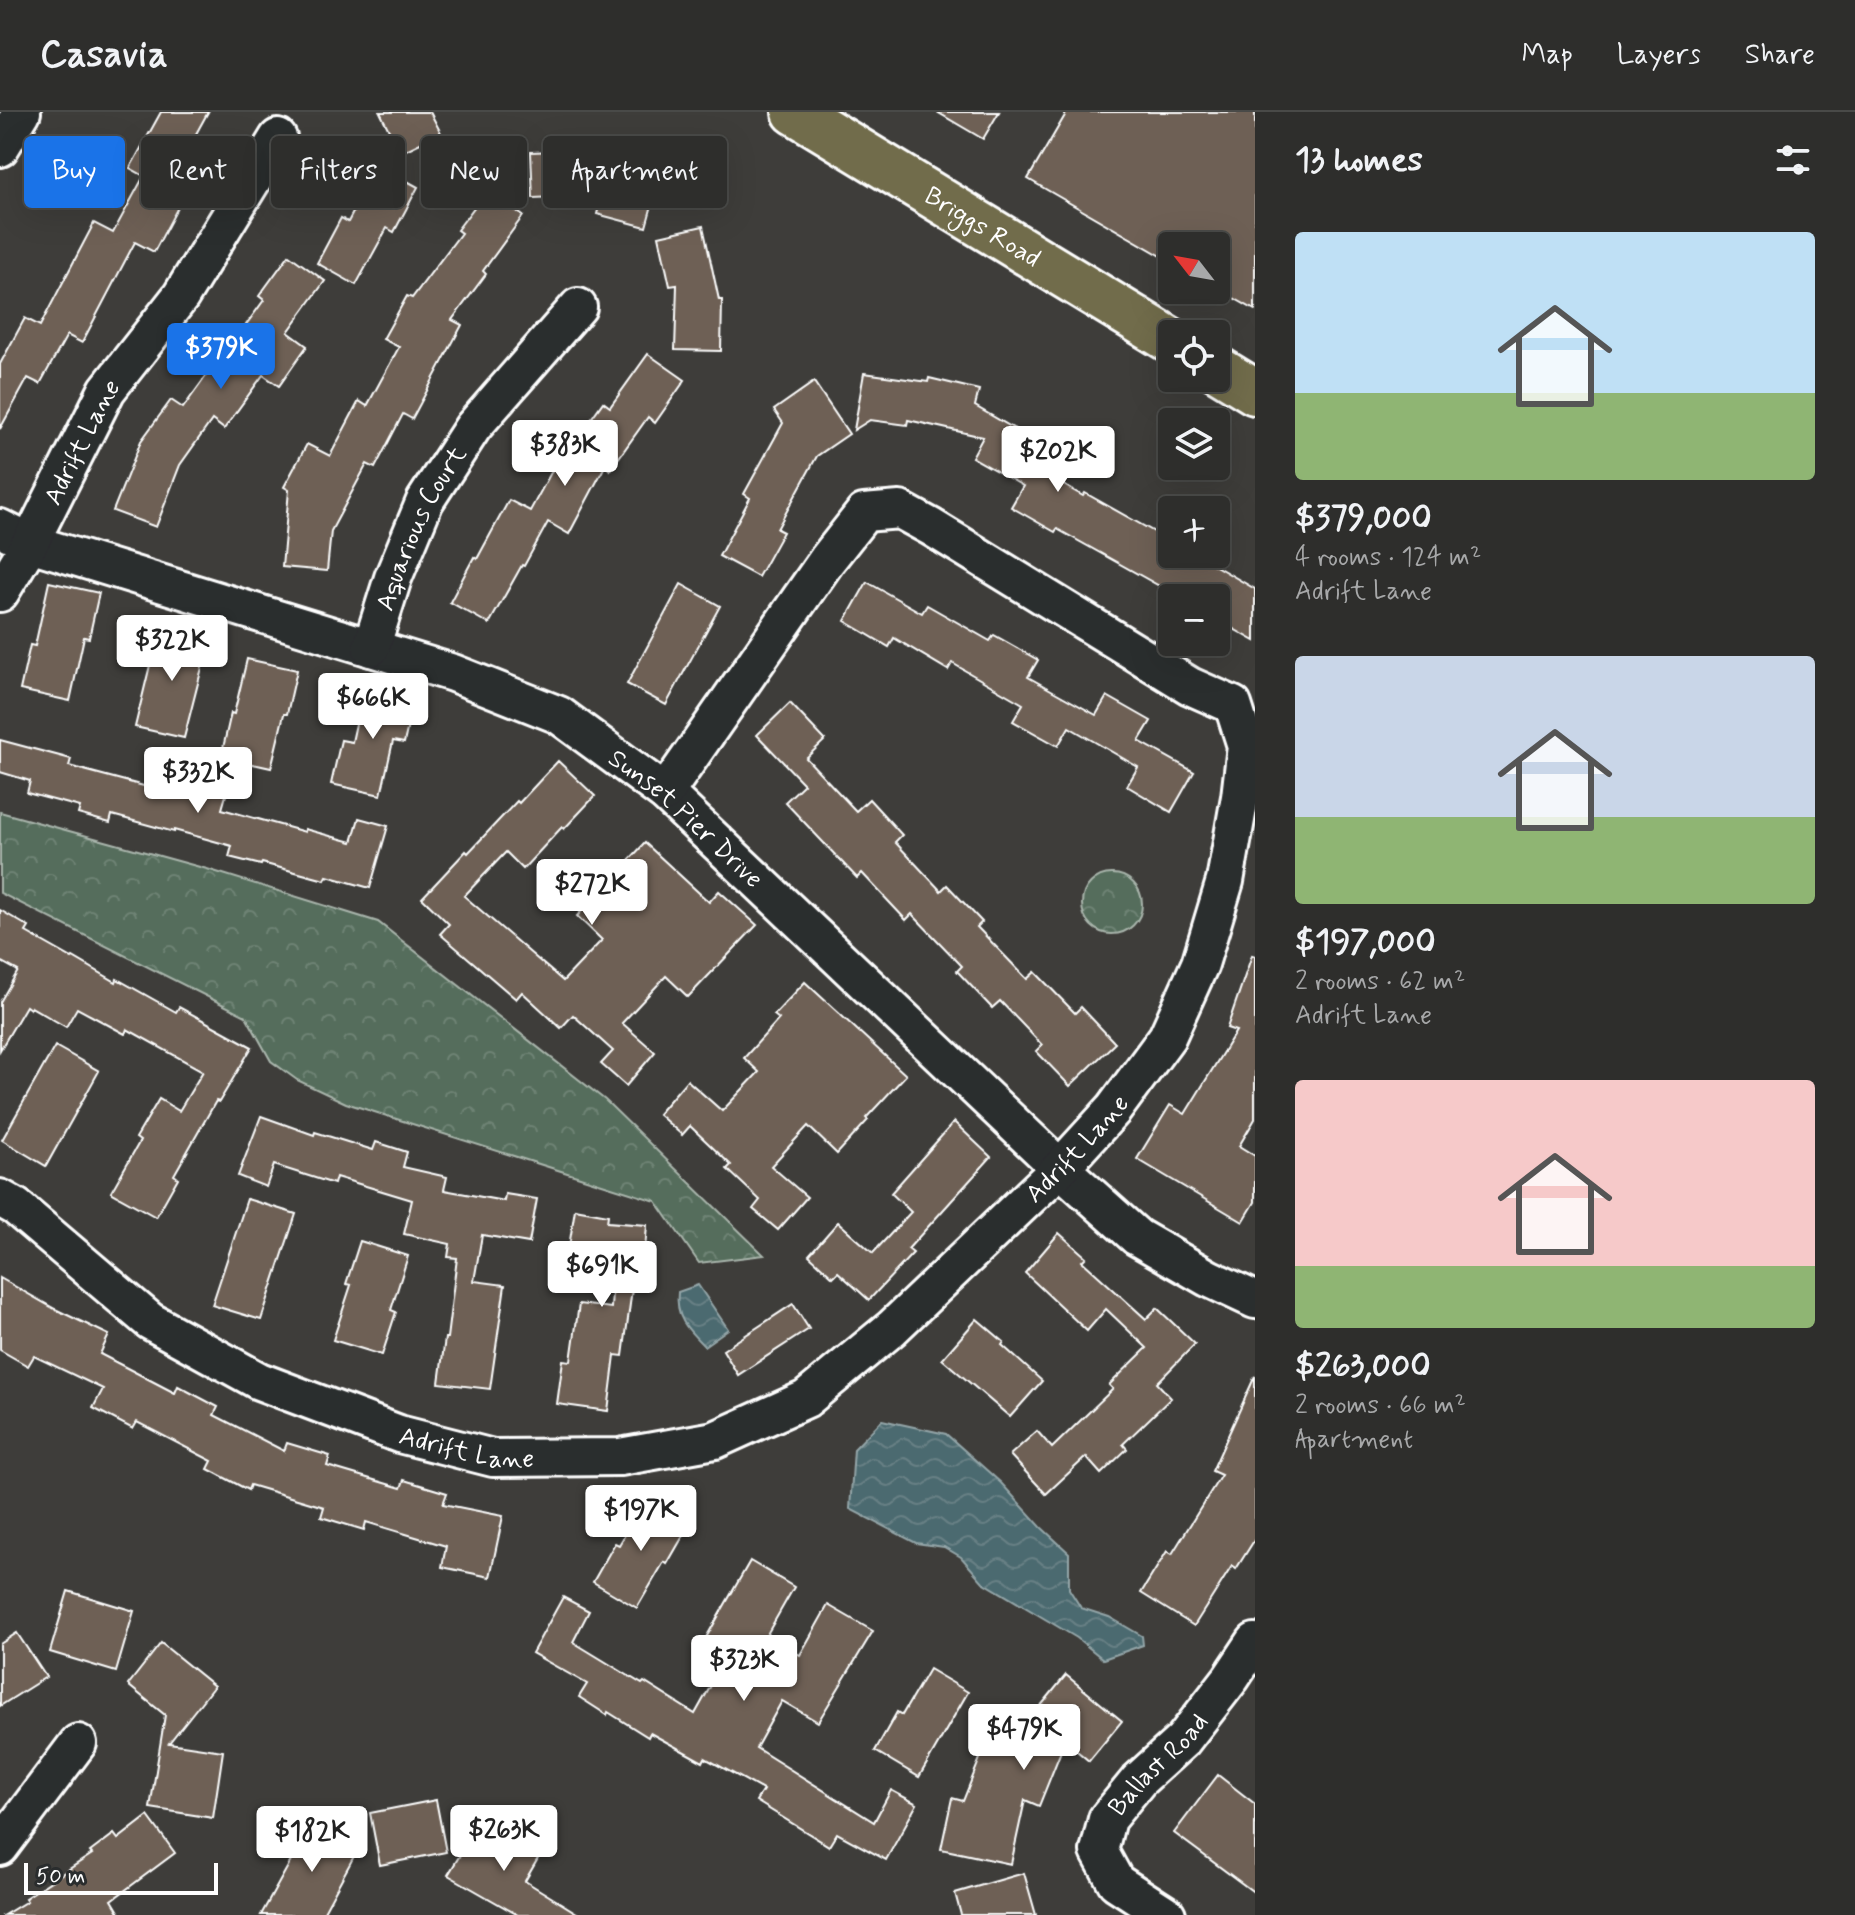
<!DOCTYPE html>
<meta charset="utf-8">
<style>
body{margin:0;font-family:Mynerve,sans-serif;background:#363634;color:#f1f3f6;height:100vh;display:flex;flex-direction:column;font-size:30px;white-space:nowrap}
*{box-sizing:border-box;margin:0}
p{font-size:26px;color:#a7a8a9}
.icon{flex:none;width:44px;height:44px;fill:none;stroke:currentColor;stroke-width:2;stroke-linecap:round;stroke-linejoin:round}
.map{position:relative;flex:1;overflow:hidden}
.side{display:flex;flex-direction:column;background:#2e2e2c;width:600px}
.side>*{flex:none}
.hud{position:absolute;left:24px;top:24px;width:760px;height:72px;display:flex;gap:16px}
.needle{width:52px;rotate:301deg}
.tools{position:absolute;left:1158px;top:120px;display:grid;gap:16px}
.tools a{display:grid;place-items:center;width:72px;height:72px;border-radius:8px;background:#2e2e2c;box-shadow:0 8px 32px #0002,0 0 0 2px #494a48;font-size:40px}
.scale{position:absolute;left:24px;bottom:20px;width:194px;box-sizing:border-box;padding-left:8px;border:4px solid #fff;border-top:0;font-size:22px;line-height:28px;white-space:nowrap;color:#fff;-webkit-text-stroke:6px #2a2d2e;paint-order:stroke}
.price{position:absolute;translate:-50% -68px;padding:0 18px;border-radius:8px;background:#fff;color:#222;font-size:26px;line-height:52px;filter:drop-shadow(0 2px 4px #0008)}
.price::after{content:'';position:absolute;left:50%;top:48px;width:24px;height:18px;margin-left:-12px;background:inherit;clip-path:polygon(0 0,100% 0,50% 100%)}
.price.on{background:#1a73e8;color:#fff}
ul{padding:0;list-style:none}
li{display:grid;align-content:center;gap:16px;height:424px;padding:0 40px}
li span{display:grid;place-items:center;height:248px;border-radius:8px;color:#555}
li>.icon{margin-inline-start:auto}
span .icon{width:144px;height:144px;fill:#fffc;stroke-width:1}
li b{font-size:34px}
h2{display:flex;justify-content:space-between;align-items:center;height:96px;padding:0 40px;font-size:34px}
.tag{padding:0 28px;border-radius:8px;background:#2e2e2c;box-shadow:0 8px 32px #0002,0 0 0 2px #494a48;font-size:28px;line-height:72px}
.tag.on{background:#1a73e8;color:#fff}
header{display:flex;align-items:center;gap:48px;box-sizing:border-box;height:112px;padding:0 40px;background:#2e2e2c;border-bottom:2px solid #494a48}
header strong{font-size:38px}
nav{display:flex;gap:44px;margin-inline-start:auto;font-size:28px}
main{display:flex;flex:1;min-height:0}
.map>svg:first-child{display:block}
.park{fill:url(#park-crowns);stroke:#aab6ad;stroke-width:2}
.water{fill:url(#water-waves);stroke:#94a6a9;stroke-width:2}
.building{fill:#6e6155;stroke:#fff;stroke-width:2}
.lines{fill:none;stroke-linecap:round;stroke-linejoin:round}
.minor-casing{stroke:#fff;stroke-width:42}
.major-casing{stroke:#fff;stroke-width:50}
.minor{stroke:#2a2d2e;stroke-width:36}
.major{stroke:#716c4b;stroke-width:44}
.labels{text-anchor:middle;stroke-width:8;stroke-linejoin:round;paint-order:stroke}
.street-label{font-size:26px;fill:#fff;stroke:#2a2d2e}
</style>
<header>
<strong>Casavia</strong>
<nav><a>Map</a><a>Layers</a><a>Share</a></nav>
</header>
<main>
<div class="map">
<svg width="1255" height="1803" viewBox="0 0 1255 1803">
<defs>
<pattern id="park-crowns" width="20" height="18" patternUnits="userSpaceOnUse" patternTransform="scale(2)"><rect width="20" height="18" fill="#556d5b"/><path d="M2 6a3 3 0 1 1 6 0M12 15a3 3 0 1 1 6 0" fill="none" stroke="#6e8374"/></pattern>
<pattern id="water-waves" width="16" height="10" patternUnits="userSpaceOnUse" patternTransform="scale(2)"><rect width="16" height="10" fill="#4c6a6f"/><path d="M0 5q4-4 8 0t8 0" fill="none" stroke="#678085"/></pattern>
</defs>
<rect width="100%" height="100%" fill="#3e3d3a"/>
<filter id="ink" filterUnits="userSpaceOnUse"><feTurbulence type="fractalNoise" baseFrequency=".0125" numOctaves="2"/><feDisplacementMap in="SourceGraphic" scale="16" xChannelSelector="R" yChannelSelector="G"/><feConvolveMatrix kernelMatrix="1 2 1 2 8 2 1 2 1" color-interpolation-filters="sRGB"/></filter>
<g filter="url(#ink)">
<g class="park">
<polygon points="0,700 207,757 378,810 605,988 764,1143 699,1151 656,1089 346,991 297,968 271,949 246,904 0,781"/>
<circle cx="1112" cy="792" r="30"/>
</g>
<g class="water">
<path d="M698,1173L728,1217L704,1234C687,1217 675,1205 678,1180Z"/>
<polygon points="882,1308 946,1322 1001,1371 1041,1415 1069,1441 1069,1477 1081,1496 1109,1505 1142,1524 1143,1533 1103,1547 1077,1526 983,1470 961,1445 944,1435 916,1431 850,1397 854,1337"/>
</g>
<g class="building">
<polygon points="161,0 208,0 191,31 194,33 164,87 178,95 154,140 135,130 82,231 67,223 40,272 28,266 0,317 0,252 25,206 40,214 94,111 113,121 144,64 130,56"/>
<polygon points="380,0 430,0 441,21 400,41"/>
<polygon points="937,0 999,0 983,27"/>
<polygon points="1067,0 1255,0 1255,198 1216,176 1216,134 1172,134 1172,150 1028,67"/>
<polygon points="582,38 582,51 658,71 646,115 597,102 602,83 533,86 531,40"/>
<polygon points="378,53 418,75 394,120 387,116 356,173 317,151 341,106 348,110"/>
<polygon points="488,77 523,104 483,159 486,162 452,208 462,213 412,307 403,302 375,356 367,352 331,419 327,459 282,455 289,378 284,375 307,332 330,344 359,289 367,294 399,235 383,227 407,184 412,186 461,121 457,118"/>
<polygon points="703,114 719,188 722,188 721,239 675,238 677,173 670,174 659,124"/>
<polygon points="289,143 325,169 288,220 307,234 279,274 263,263 224,317 212,308 180,353 156,415 113,399 141,329 171,288 183,296 217,249 219,250 264,188 259,184"/>
<polygon points="648,242 685,268 655,311 648,305 610,358 605,354 569,422 548,410 524,454 522,453 489,512 450,490 474,445 477,447 509,388 530,399 554,355 556,356 603,290 610,295"/>
<polygon points="864,261 928,270 929,266 979,278 975,294 1039,331 1027,352 1083,384 1085,381 1172,430 1172,442 1195,442 1255,477 1255,529 1216,507 1216,486 1181,486 1057,417 1055,420 1011,395 1023,374 972,345 983,325 908,308 907,313 870,308 854,318"/>
<polygon points="814,270 849,322 817,344 777,417 783,420 758,465 719,444 750,386 744,382 783,311 774,298"/>
<polygon points="49,470 99,481 89,526 84,525 70,589 20,578 30,533 35,534"/>
<polygon points="867,470 922,501 927,493 990,529 994,523 1038,548 1028,565 1096,603 1107,584 1151,609 1139,629 1194,660 1171,700 1127,674 1138,655 1069,615 1058,634 1013,609 1023,592 952,551 948,558 894,526 889,535 845,509"/>
<polygon points="681,472 720,494 666,593 627,572"/>
<polygon points="159,516 209,528 184,626 135,615"/>
<polygon points="247,547 297,558 287,602 284,602 271,656 221,645 231,601 234,602"/>
<polygon points="364,575 414,587 404,631 393,629 381,683 331,672 341,628 352,630"/>
<polygon points="790,591 825,628 806,646 856,699 869,687 902,723 895,730 941,779 947,773 982,810 977,815 1027,867 1035,860 1075,901 1081,895 1115,931 1070,974 1036,939 1042,933 1000,889 992,896 957,859 962,854 912,802 906,808 862,761 857,766 785,690 804,672 757,623"/>
<polygon points="0,628 71,647 69,654 155,677 163,648 231,666 222,697 305,720 305,717 352,730 359,706 388,714 370,776 327,764 325,768 262,751 261,753 229,745 232,734 174,718 174,720 112,703 110,711 78,702 80,695 27,681 30,669 0,660"/>
<polygon points="558,649 595,684 564,717 562,715 523,757 506,740 464,784 563,869 602,828 577,804 645,731 709,790 719,779 757,813 688,885 666,864 622,911 655,940 626,974 601,952 613,939 573,903 561,916 522,880 516,887 440,822 449,812 422,786 466,739 468,741 517,689 519,691"/>
<polygon points="0,798 29,815 26,820 72,846 73,845 116,870 117,867 176,900 179,895 252,935 219,990 216,989 174,1063 178,1066 156,1105 111,1080 140,1029 136,1026 159,987 179,999 203,959 127,917 125,922 77,896 66,915 31,895 30,897 26,894 0,938 0,890 18,859 0,849"/>
<polygon points="1252,843 1255,844 1255,1007 1239,1034 1255,1044 1255,1090 1243,1110 1137,1047 1170,993 1185,1002 1236,919 1227,916"/>
<polygon points="805,870 906,963 866,1006 868,1008 837,1042 808,1014 771,1054 807,1085 778,1118 753,1097 760,1088 727,1057 731,1053 690,1014 682,1023 658,1002 687,968 722,999 759,960 744,946 779,907 774,903"/>
<polygon points="55,934 99,959 46,1054 2,1028"/>
<polygon points="261,1004 314,1023 315,1020 373,1038 376,1030 407,1040 403,1055 447,1065 444,1078 504,1089 505,1082 537,1087 529,1131 482,1123 474,1169 505,1173 490,1277 439,1271 445,1226 447,1226 457,1146 448,1145 450,1132 404,1122 412,1088 336,1065 334,1072 274,1053 266,1075 238,1064"/>
<polygon points="954,1010 991,1045 908,1137 913,1141 869,1188 838,1160 833,1165 809,1143 838,1110 873,1141 911,1100 891,1081"/>
<polygon points="247,1087 296,1102 261,1208 212,1193"/>
<polygon points="575,1097 608,1103 607,1110 647,1113 642,1177 632,1177 623,1244 615,1243 608,1299 557,1292 563,1248 571,1249 579,1192 611,1196 614,1148 568,1141"/>
<polygon points="1059,1121 1086,1145 1082,1149 1146,1207 1157,1196 1195,1232 1157,1271 1171,1286 1123,1332 1127,1337 1101,1362 1086,1345 1046,1382 1010,1343 1037,1319 1052,1336 1113,1277 1109,1273 1147,1236 1106,1197 1087,1219 1025,1161"/>
<polygon points="360,1129 408,1144 391,1198 396,1200 382,1243 333,1228 351,1173 346,1172"/>
<polygon points="0,1166 55,1197 109,1223 100,1242 175,1281 178,1274 218,1295 214,1303 284,1339 287,1331 330,1344 327,1354 401,1376 404,1368 447,1381 443,1392 503,1404 490,1465 442,1455 446,1434 366,1410 364,1418 321,1405 324,1395 250,1373 248,1378 208,1357 212,1349 137,1310 133,1317 93,1296 103,1277 34,1244 28,1254 0,1238"/>
<polygon points="793,1192 809,1217 738,1263 723,1238"/>
<polygon points="977,1207 1004,1230 1002,1233 1042,1269 1010,1305 942,1247"/>
<polygon points="1255,1264 1255,1427 1236,1457 1232,1454 1194,1514 1141,1481 1167,1439 1172,1442 1221,1363 1212,1359"/>
<polygon points="646,1387 690,1412 667,1452 664,1450 637,1496 593,1470 615,1431 619,1433"/>
<polygon points="750,1449 794,1475 766,1524 800,1543 828,1493 873,1519 818,1610 782,1589 756,1636 874,1710 891,1678 917,1692 886,1748 837,1721 829,1734 756,1689 763,1678 705,1646 703,1650 650,1621 648,1625 608,1600 607,1603 579,1585 587,1572 532,1541 563,1485 589,1499 573,1530 642,1572 644,1570 695,1602 723,1552 699,1538"/>
<polygon points="68,1479 134,1499 116,1560 50,1540"/>
<polygon points="17,1521 46,1565 0,1594 0,1532"/>
<polygon points="161,1531 214,1574 169,1631 223,1639 213,1706 150,1696 165,1603 128,1573"/>
<polygon points="929,1557 968,1580 919,1665 875,1639 897,1600 902,1603"/>
<polygon points="1066,1563 1122,1609 1089,1649 1065,1629 1039,1694 1025,1688 1011,1752 941,1737 952,1686 963,1689 991,1619 1013,1628"/>
<polygon points="1218,1663 1255,1692 1255,1781 1174,1721"/>
<polygon points="436,1688 446,1740 380,1753 370,1701"/>
<polygon points="148,1704 175,1741 112,1788 121,1803 4,1803 27,1789 25,1786 92,1742 90,1740 114,1722 118,1727"/>
<polygon points="481,1708 540,1743 525,1769 580,1803 518,1803 448,1763"/>
<polygon points="313,1709 359,1735 322,1803 261,1803"/>
<polygon points="1024,1761 1036,1803 961,1803 955,1781"/>
</g>
<g class="lines">
<g class="minor-casing">
<g id="minor">
<polyline points="0,36 22,0"/>
<path id="s1" d="M0,416L30,431L453,561L559,603L665,681L1060,1056L1137,1125L1208,1166L1255,1188"/>
<path id="s2" d="M0,481L30,431L107,278L181,184L278,26"/>
<path id="s3" d="M371,536L393,466L425,389L473,315L578,195"/>
<path id="s4" d="M0,1086L16,1095L150,1209L259,1269L399,1322L493,1346L620,1345L715,1328L806,1287L892,1216L1060,1056L1114,997L1167,925L1200,852L1225,769L1240,685L1246,634L1233,593L1190,574L931,415L900,398L864,401L827,448L665,681"/>
<polyline points="0,1735 78,1631"/>
<path id="s5" d="M1167,1803L1116,1770L1099,1739L1107,1707L1139,1668L1183,1628L1231,1566L1255,1530"/>
</g>
</g>
<g class="major-casing">
<g id="major">
<path id="s6" d="M795,0L1172,229"/>
<polyline points="1216,256 1255,280"/>
</g>
</g>
<use href="#minor" class="minor"/>
<use href="#major" class="major"/>
</g>
</g>
<g class="labels">
<g class="street-label">
<text dy="9" stroke="none"><textPath href="#s6" startOffset="220">Briggs Road</textPath></text>
<text dy="9" stroke="none"><textPath href="#s2" startOffset="172">Adrift Lane</textPath></text>
<text dy="9" stroke="none"><textPath href="#s3" startOffset="130">Aquarious Court</textPath></text>
<text dy="9" stroke="none"><textPath href="#s1" startOffset="754">Sunset Pier Drive</textPath></text>
<text dy="9" stroke="none"><textPath href="#s4" startOffset="1258">Adrift Lane</textPath></text>
<text dy="9" stroke="none"><textPath href="#s4" startOffset="538">Adrift Lane</textPath></text>
<text dy="9" stroke="none"><textPath href="#s5" startOffset="204">Ballast Road</textPath></text>
</g>
</g>
</svg>
<div class="tools">
<a><svg class="needle" viewBox="-14 -14 28 28"><path d="M0-13l5 13h-10z" fill="#e53935"/><path d="M0 13l5-13h-10z" fill="#a7a8a9"/></svg></a>
<a><svg class="icon" aria-label="locate" viewBox="0 0 24 24"><circle cx="12" cy="12" r="6"/><path d="M12 2v4M12 18v4M2 12h4M18 12h4"/></svg></a>
<a><svg class="icon" aria-label="layers" viewBox="0 0 24 24"><path d="M12 4l9 5-9 5-9-5zM3 14l9 5 9-5"/></svg></a>
<a>+</a>
<a>−</a>
</div>
<div class="scale">50 m</div>
<b class="price on" style="left:221px;top:279px">$379K</b>
<b class="price" style="left:565px;top:376px">$383K</b>
<b class="price" style="left:1058px;top:382px">$202K</b>
<b class="price" style="left:172px;top:571px">$322K</b>
<b class="price" style="left:373px;top:629px">$666K</b>
<b class="price" style="left:198px;top:703px">$332K</b>
<b class="price" style="left:592px;top:815px">$272K</b>
<b class="price" style="left:602px;top:1197px">$691K</b>
<b class="price" style="left:641px;top:1441px">$197K</b>
<b class="price" style="left:744px;top:1591px">$323K</b>
<b class="price" style="left:1024px;top:1660px">$479K</b>
<b class="price" style="left:504px;top:1761px">$263K</b>
<b class="price" style="left:312px;top:1762px">$182K</b>
<div class="hud">
<a class="tag on">Buy</a>
<a class="tag">Rent</a>
<a class="tag">Filters</a>
<a class="tag">New</a>
<a class="tag">Apartment</a>
</div>
</div>
<section class="side">
<h2>13 homes<svg class="icon" aria-label="filters" viewBox="0 0 24 24"><path d="M4 7h16M4 17h16"/><circle cx="9" cy="7" r="2"/><circle cx="15" cy="17" r="2"/></svg></h2>
<ul>
<li><span style="background:linear-gradient(#bfe0f5 65%,#8fb573 0)"><svg class="icon" aria-label="home" viewBox="0 0 24 24"><path d="M3 11l9-7 9 7M6 9v11h12V9"/></svg></span><div><b>$379,000</b><p>4 rooms · 124 m²</p><p>Adrift Lane</p></div></li>
<li><span style="background:linear-gradient(#c9d6e8 65%,#8fb573 0)"><svg class="icon" aria-label="home" viewBox="0 0 24 24"><path d="M3 11l9-7 9 7M6 9v11h12V9"/></svg></span><div><b>$197,000</b><p>2 rooms · 62 m²</p><p>Adrift Lane</p></div></li>
<li><span style="background:linear-gradient(#f6c9c9 75%,#8fb573 0)"><svg class="icon" aria-label="home" viewBox="0 0 24 24"><path d="M3 11l9-7 9 7M6 9v11h12V9"/></svg></span><div><b>$263,000</b><p>2 rooms · 66 m²</p><p>Apartment</p></div></li>
</ul>
</section>
</main>
